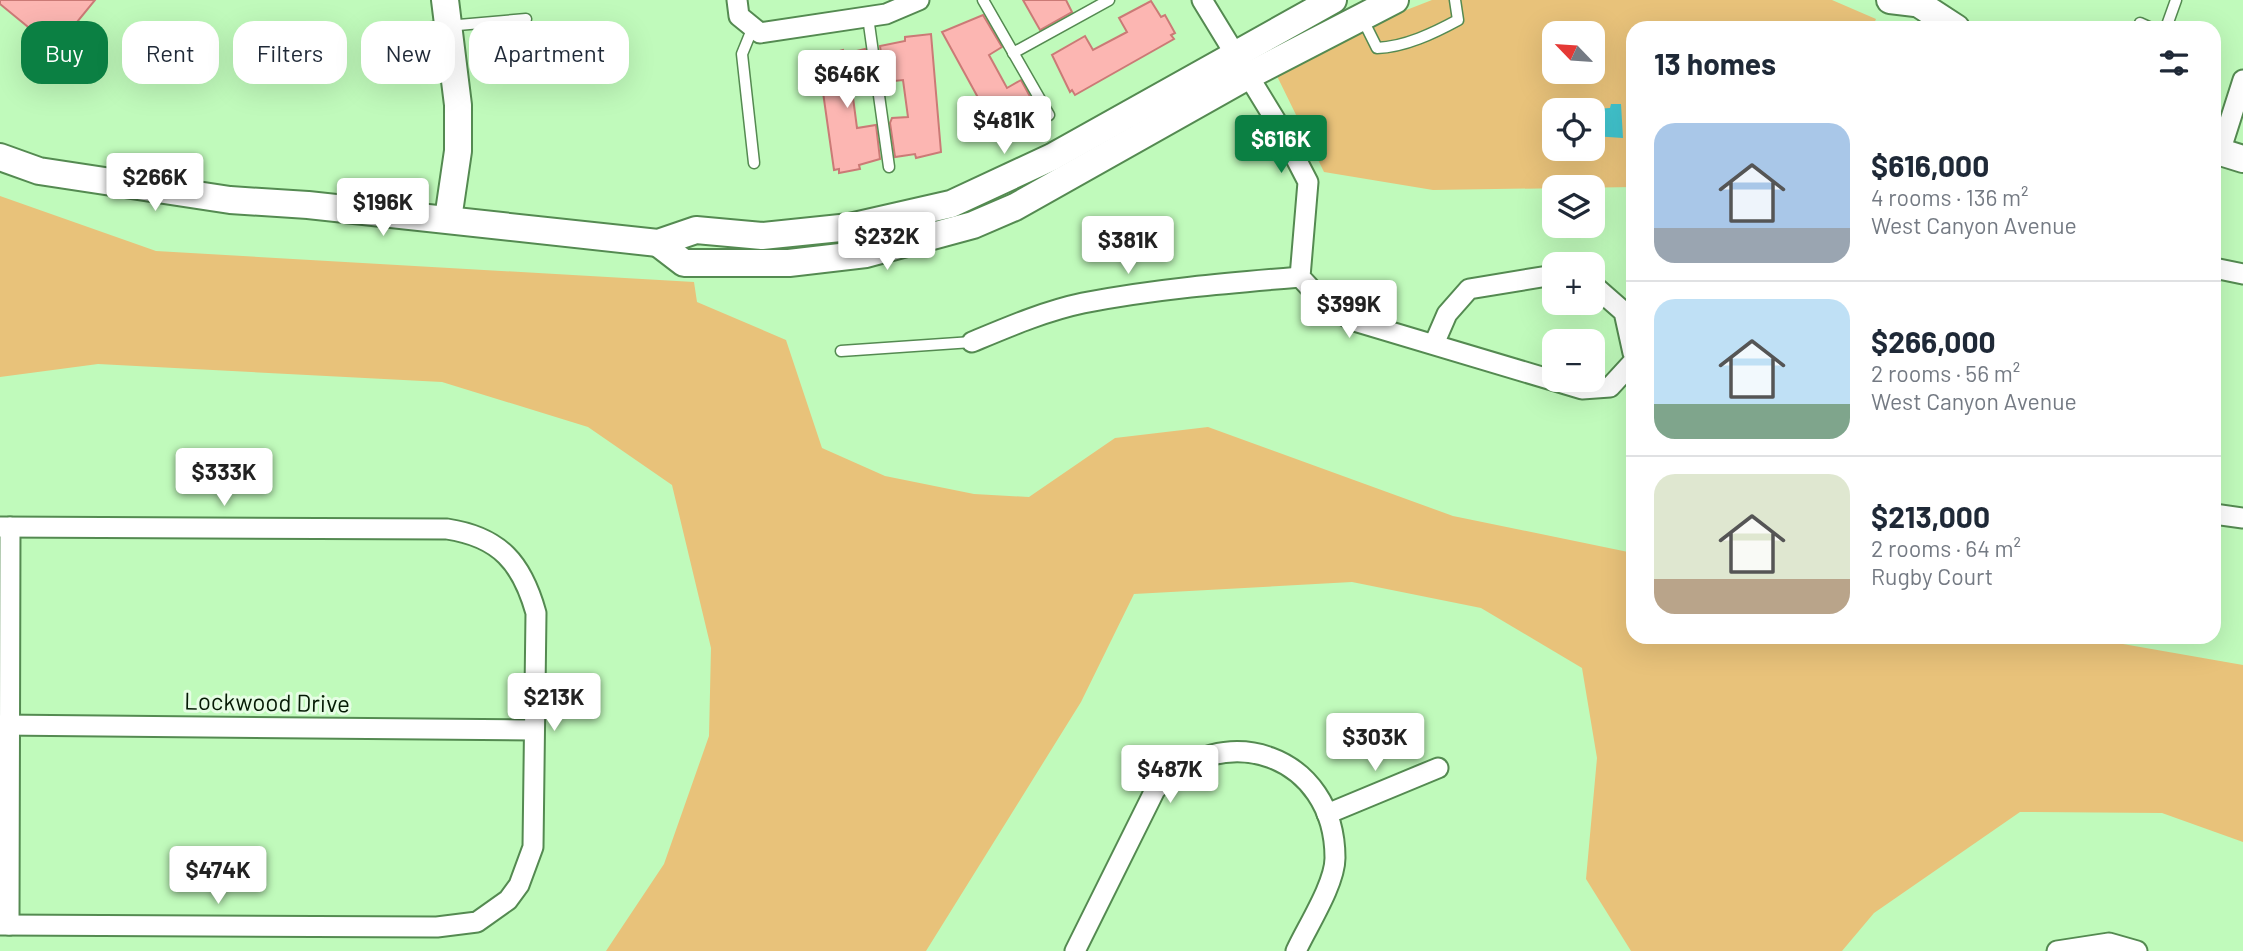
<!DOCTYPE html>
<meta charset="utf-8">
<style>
body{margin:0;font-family:Barlow,sans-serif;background:#f2f2f3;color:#1f2937;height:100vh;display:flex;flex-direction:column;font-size:26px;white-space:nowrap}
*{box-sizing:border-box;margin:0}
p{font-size:23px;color:#747a83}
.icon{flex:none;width:38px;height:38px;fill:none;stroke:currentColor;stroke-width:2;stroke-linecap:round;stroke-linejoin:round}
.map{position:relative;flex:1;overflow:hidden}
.panel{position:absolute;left:1626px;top:21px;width:595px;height:623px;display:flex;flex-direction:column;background:#fff;border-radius:21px;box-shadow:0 7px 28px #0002}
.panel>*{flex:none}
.hud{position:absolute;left:21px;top:21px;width:665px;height:63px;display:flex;gap:14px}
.needle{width:46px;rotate:295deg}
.controls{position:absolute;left:1542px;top:21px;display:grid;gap:14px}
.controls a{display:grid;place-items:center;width:63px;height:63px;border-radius:14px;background:#fff;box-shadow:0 7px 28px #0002;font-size:35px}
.price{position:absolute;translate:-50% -60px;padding:0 16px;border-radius:7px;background:#fff;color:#222;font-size:23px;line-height:46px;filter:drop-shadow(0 2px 4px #0008)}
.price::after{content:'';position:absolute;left:50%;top:42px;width:21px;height:16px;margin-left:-10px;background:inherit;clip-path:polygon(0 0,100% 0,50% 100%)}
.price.selected{background:#0b8043;color:#fff}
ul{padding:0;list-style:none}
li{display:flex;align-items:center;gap:21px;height:175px;padding:0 28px}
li+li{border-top:2px solid #e0e1e3}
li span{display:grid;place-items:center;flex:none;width:196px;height:140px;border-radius:21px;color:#555}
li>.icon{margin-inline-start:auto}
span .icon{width:84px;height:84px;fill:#fffc;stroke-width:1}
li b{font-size:30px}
h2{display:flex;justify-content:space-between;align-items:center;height:84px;padding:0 28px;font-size:30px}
.chip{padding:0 24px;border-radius:21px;background:#fff;box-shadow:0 7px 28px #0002;font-size:24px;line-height:63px}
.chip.selected{background:#0b8043;color:#fff}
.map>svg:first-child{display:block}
.green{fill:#e8c27a;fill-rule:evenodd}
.water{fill:#41c4ce}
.building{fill:#fcb6b2;stroke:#cb7a76;stroke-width:2}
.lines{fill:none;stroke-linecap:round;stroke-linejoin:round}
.lane-casing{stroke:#548a51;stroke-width:13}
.street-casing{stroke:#548a51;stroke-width:23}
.secondary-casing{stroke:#548a51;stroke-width:30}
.lane{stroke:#fff;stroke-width:10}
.street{stroke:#fff;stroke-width:19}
.secondary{stroke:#fff;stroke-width:26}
.labels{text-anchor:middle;stroke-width:6;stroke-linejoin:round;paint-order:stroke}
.street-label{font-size:24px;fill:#051a04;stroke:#e6fde4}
</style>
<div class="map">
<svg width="2243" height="951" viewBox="0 0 2243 951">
<rect width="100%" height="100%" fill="#c0fabb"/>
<g class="green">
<path d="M1432,0H1832L1876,19L1872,28H1633V187L1433,190L1324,172L1276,74L1391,16ZM1554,33H1592V72H1554ZM1554,110H1592V149H1554Z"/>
<polygon points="0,196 156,251 694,282 697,302 786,340 822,448 885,476 974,494 1029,497 1115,438 1208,427 1453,516 1633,553 1633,637 2083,637 2243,665 2243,842 2162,813 2020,812 1874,913 1842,951 1631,951 1586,879 1597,758 1582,668 1481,608 1352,582 1134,594 1081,702 926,951 606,951 664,864 709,736 711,648 672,485 588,427 442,382 98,364 0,377"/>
</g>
<polygon class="water" points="1611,104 1621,104 1623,138 1593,136 1592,110 1581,110 1610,108"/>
<g class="building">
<polygon points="0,0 95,0 55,49 0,4"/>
<polygon points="1023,0 1066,0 1072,12 1040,30"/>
<polygon points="1151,1 1161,17 1165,15 1175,33 1171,35 1174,39 1075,95 1072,90 1070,92 1052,55 1085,36 1093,50 1127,32 1119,18"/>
<polygon points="983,15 1002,47 989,55 1007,88 1021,80 1039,113 1005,135 1004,132 998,134 942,32"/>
<polygon points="931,34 941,152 916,158 915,154 895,157 890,123 892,118 908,117 903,80 885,82 880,46 905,41 905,37"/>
<polygon points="865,49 870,84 869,87 852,90 857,128 876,125 880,159 859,165 860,169 839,173 839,169 834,170 818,57 843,50 844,54"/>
</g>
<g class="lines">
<g class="lane-casing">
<g id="lane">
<polyline points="983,0 1049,115"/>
<polyline points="868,17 889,167"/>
<path d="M1362,18L1377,48C1405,47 1434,33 1458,20L1455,0"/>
<polyline points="2140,23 2151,28"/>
<polyline points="753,27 742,54 754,163"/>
<polyline points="2166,28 2176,0"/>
<polyline points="1013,53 1109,0"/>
<polyline points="395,60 411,34 424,28 526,19"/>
<polyline points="841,351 972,342"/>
</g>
</g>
<g class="street-casing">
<g id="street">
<polyline points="737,0 739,16 760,33 886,14 919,0"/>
<polyline points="1202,0 1279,126 1308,182 1300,277 1326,305 1354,321 1582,389 1610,387 1633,362"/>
<polyline points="2220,152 2243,80"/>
<polyline points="2214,268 2243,274"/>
<polyline points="1592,284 1624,312 1633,353"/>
<path d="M972,342C1008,327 1045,311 1083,303C1155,289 1228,283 1300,277"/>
<polyline points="1434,344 1447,314 1469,289 1554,275"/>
<polyline points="2214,514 2243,518"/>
<path d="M0,527L447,529C500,537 522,563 536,613L533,847L519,885L508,900L477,922L437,927L0,925"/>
<polyline points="0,725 533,730"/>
<polyline points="1327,814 1438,768"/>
<polyline points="9,925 10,527"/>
<path d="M1075,951L1155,790C1223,716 1335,755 1335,858C1335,884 1307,927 1296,951"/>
<polyline points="2057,951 2109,943 2137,951"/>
</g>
</g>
<g class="secondary-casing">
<g id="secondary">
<polyline points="445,0 458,105 458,151 448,219"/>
<polyline points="1890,0 1915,3"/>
<polyline points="1913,0 1956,28"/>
<polyline points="2214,150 2243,159"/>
<polyline points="0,157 39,171 230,200 308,205 658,243 696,230 762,236 850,227 951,204 1052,157 1333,0"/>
<polyline points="658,243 684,263 789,263 866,254 973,225 1015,207 1246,77 1395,0"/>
</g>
</g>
<use href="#lane" class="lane"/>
<use href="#street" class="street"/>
<use href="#secondary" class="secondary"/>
</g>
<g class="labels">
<g class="street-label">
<text transform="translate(267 703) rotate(1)" y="8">Lockwood Drive</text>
</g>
</g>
</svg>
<div class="controls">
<a><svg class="needle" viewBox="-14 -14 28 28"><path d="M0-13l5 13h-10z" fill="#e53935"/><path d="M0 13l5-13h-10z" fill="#747a83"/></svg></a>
<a><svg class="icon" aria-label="locate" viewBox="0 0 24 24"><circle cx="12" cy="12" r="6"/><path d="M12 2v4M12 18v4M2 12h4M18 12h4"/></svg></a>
<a><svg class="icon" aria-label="layers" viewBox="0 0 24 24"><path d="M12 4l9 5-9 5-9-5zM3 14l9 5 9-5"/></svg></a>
<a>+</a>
<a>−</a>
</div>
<b class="price" style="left:847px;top:110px">$646K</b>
<b class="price" style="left:1004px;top:156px">$481K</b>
<b class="price selected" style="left:1281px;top:175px">$616K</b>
<b class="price" style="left:155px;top:213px">$266K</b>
<b class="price" style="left:383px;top:238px">$196K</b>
<b class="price" style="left:887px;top:272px">$232K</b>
<b class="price" style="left:1128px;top:276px">$381K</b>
<b class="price" style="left:1349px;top:340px">$399K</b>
<b class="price" style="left:224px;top:508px">$333K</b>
<b class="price" style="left:554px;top:733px">$213K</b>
<b class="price" style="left:1375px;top:773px">$303K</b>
<b class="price" style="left:1170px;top:805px">$487K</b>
<b class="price" style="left:218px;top:906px">$474K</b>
<div class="hud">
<a class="chip selected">Buy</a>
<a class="chip">Rent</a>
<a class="chip">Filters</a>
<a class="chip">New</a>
<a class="chip">Apartment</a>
</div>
<section class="panel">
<h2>13 homes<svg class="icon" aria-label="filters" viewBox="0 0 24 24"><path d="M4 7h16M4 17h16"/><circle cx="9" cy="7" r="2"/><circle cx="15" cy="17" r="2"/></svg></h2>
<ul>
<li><span style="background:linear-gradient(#a9c7e8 75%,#9aa5b1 0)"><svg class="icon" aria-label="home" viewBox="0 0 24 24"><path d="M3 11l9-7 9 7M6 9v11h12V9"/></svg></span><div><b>$616,000</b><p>4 rooms · 136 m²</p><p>West Canyon Avenue</p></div></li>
<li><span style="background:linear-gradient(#bfe0f5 75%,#7fa58c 0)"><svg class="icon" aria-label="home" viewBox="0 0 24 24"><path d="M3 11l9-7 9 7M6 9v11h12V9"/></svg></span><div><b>$266,000</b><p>2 rooms · 56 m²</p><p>West Canyon Avenue</p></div></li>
<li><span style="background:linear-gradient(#dfe7d0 75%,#b9a48a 0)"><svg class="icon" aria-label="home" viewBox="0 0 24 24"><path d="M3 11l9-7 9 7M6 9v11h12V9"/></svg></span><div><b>$213,000</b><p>2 rooms · 64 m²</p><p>Rugby Court</p></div></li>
</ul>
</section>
</div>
